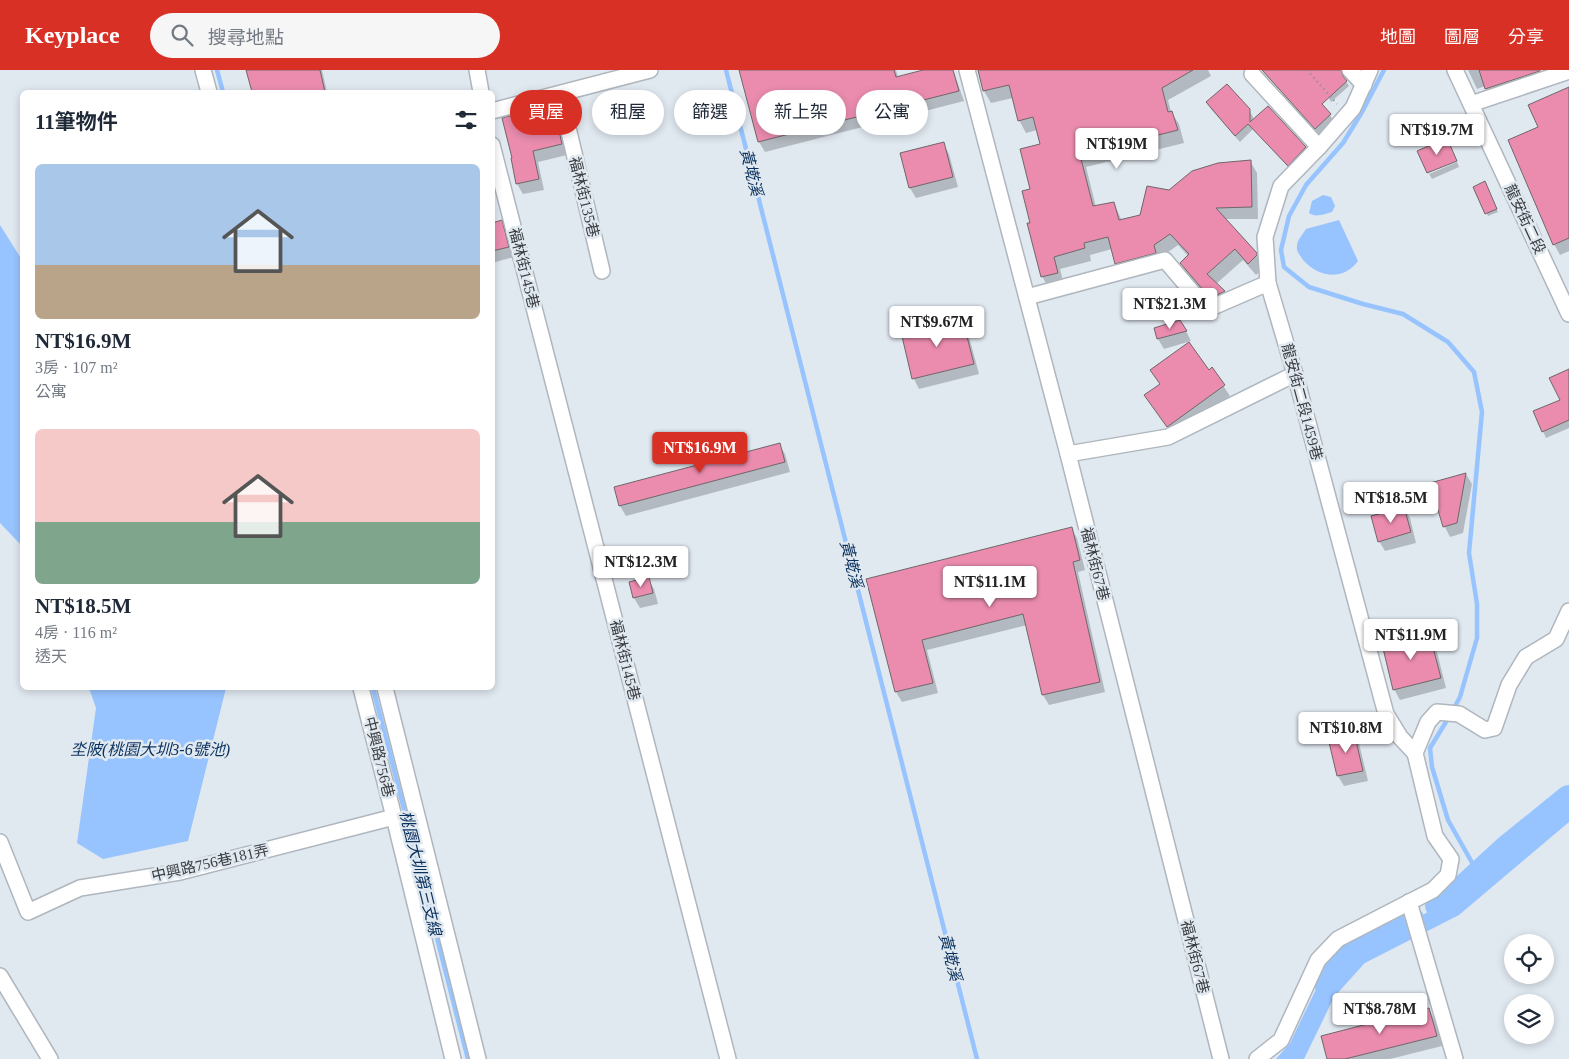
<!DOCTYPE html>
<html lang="zh-TW">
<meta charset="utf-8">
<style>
body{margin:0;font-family:"Times New Roman","Noto Sans TC",serif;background:#f6f6f7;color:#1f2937;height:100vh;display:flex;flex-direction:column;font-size:19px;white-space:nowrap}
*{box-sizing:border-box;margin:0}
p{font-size:16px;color:#747a83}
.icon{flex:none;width:28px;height:28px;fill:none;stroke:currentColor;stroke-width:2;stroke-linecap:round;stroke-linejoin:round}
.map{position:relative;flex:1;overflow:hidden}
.details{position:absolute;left:20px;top:20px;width:475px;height:600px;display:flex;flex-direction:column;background:#fff;border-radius:8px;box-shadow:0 2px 8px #0003}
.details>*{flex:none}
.top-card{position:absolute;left:510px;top:20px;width:475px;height:45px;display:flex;gap:10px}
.tools{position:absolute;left:1504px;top:864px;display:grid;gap:10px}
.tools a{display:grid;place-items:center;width:50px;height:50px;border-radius:50%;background:#fff;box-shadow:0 2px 8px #0003;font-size:25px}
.price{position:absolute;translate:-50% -42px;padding:0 11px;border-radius:5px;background:#fff;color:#222;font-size:16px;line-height:32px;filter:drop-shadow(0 1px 2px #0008)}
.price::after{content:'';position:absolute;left:50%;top:30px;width:15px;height:11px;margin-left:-8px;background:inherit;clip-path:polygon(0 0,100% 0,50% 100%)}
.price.active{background:#d93025;color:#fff}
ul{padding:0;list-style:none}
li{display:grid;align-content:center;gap:10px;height:265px;padding:0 15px}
li span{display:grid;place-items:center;height:155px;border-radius:8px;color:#555}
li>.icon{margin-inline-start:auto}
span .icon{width:90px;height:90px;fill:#fffc;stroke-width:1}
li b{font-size:21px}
h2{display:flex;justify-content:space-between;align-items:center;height:60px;padding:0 15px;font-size:21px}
.chip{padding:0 18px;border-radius:22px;background:#fff;box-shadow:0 2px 8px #0003;font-size:18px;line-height:45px}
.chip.active{background:#d93025;color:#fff}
header{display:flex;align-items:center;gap:30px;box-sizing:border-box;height:70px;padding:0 25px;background:#d93025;color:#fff}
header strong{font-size:24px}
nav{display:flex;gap:28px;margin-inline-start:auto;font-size:18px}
.search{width:350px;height:45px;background:#f6f6f7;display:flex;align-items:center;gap:12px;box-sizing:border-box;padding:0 18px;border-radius:28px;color:#747a83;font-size:19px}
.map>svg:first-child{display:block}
.water{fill:#97c4ff}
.shadow{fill:#0003}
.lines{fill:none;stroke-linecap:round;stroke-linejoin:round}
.stream{stroke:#97c4ff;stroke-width:4.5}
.river{stroke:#97c4ff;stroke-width:28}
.building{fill:#eb8caf;stroke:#706669}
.minor-casing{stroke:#afb6bd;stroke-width:18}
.path{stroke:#878c91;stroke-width:2.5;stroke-dasharray:1 4;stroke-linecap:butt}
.minor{stroke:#fff;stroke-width:15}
.labels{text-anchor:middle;stroke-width:5;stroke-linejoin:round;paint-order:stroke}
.street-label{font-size:15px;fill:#3a3d40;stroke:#e0e8f0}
.water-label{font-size:16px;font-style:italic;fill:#0a315e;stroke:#e0e8f0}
</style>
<header>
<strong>Keyplace</strong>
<div class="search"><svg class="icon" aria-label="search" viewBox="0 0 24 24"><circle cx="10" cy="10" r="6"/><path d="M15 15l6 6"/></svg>搜尋地點</div>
<nav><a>地圖</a><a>圖層</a><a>分享</a></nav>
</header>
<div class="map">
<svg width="1569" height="989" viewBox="0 0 1569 989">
<rect width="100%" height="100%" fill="#e0e8f0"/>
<g class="water">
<path d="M1323,125L1331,127L1335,136L1332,142C1325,144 1315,148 1309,143L1312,131Z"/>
<path d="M1339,150L1358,191C1343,211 1319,208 1303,190C1300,185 1296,182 1297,176C1297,170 1303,164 1306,159Z"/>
<polygon points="0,155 22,190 22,476 0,453"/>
<polygon points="89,618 226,618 188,771 103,789 77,773 96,638"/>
<polygon points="1569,734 1569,752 1459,845 1351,900 1340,915 1304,989 1276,989 1290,973 1319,913 1332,898 1426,843 1472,812"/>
</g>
<g class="shadow">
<polygon points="248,0 322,0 327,22 253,22"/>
<polygon points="741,0 896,0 898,7 929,0 953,0 964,31 765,82 759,72"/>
<polygon points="979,0 1208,0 1211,6 1168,30 1171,42 1179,54 1184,73 1086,97 1096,137 1114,133 1122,151 1141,146 1169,121 1250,91 1257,103 1258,149 1225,149 1256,184 1263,198 1256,205 1243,190 1216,214 1224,222 1231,234 1213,234 1188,205 1181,193 1188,186 1178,175 1160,188 1123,205 1116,193 1112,179 1090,185 1091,191 1060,199 1064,215 1049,219 1042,206 1031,154 1032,120 1041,75 1037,60 1026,63 1019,50 1013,28 991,33 984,21"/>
<polygon points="1262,0 1290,0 1330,45 1334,52 1319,65"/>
<polygon points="1314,0 1345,0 1343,7 1349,16 1331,32"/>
<polygon points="1468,0 1529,0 1521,3 1526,17 1492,28 1485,16 1477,19"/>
<polygon points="1569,19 1569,181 1560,185 1554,174 1540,57"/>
<polygon points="1207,33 1249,40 1253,47 1253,51 1305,78 1309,84 1292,101 1253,59 1240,72 1211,39"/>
<polygon points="552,36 558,46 567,85 538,92 544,120 523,124 517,114 512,89"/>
<polygon points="943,73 949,84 958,117 916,128 910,118 901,84"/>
<polygon points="1457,92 1459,97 1432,109 1429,104"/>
<polygon points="1486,116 1498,142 1488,146 1475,117"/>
<polygon points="501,152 507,162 514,187 492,193 492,154"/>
<polygon points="962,248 967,259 979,304 919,319 914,309 902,263"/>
<polygon points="1155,259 1186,261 1191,271 1164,279 1158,269"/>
<polygon points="1212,299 1230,326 1174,366 1152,335"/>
<polygon points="1569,300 1569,358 1546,368 1543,361 1562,330"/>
<polygon points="779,374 785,384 790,402 626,446 620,436 615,418"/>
<polygon points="1466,404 1472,414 1463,463 1450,467 1445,457 1432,414"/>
<polygon points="1404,438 1410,448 1416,473 1385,481 1379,471"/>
<polygon points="1071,458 1077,468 1085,500 1078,502 1105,622 1049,635 1043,625 1027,555 927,580 938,623 902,632 896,622 867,510"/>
<polygon points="648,509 654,519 658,534 640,538 634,528 631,513"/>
<polygon points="1429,564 1435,574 1446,618 1400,630 1394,619"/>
<polygon points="1353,663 1359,673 1368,711 1344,716 1338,706 1329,669"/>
<polygon points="1429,939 1435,950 1442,976 1390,989 1329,989"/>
</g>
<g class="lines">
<g class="stream">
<polyline points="217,0 223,22"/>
<polyline points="726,0 977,989"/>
<polyline points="1384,0 1362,42 1343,73 1306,115 1289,146 1281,180 1284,197 1309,217 1363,234 1403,244 1448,272 1474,302 1482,342 1469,483 1477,534 1477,568 1460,627 1453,640"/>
<polyline points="373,618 468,989"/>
<polyline points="1449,647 1430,678 1432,697 1448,750 1479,805"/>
</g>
<g class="river">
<polyline points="1439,835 1459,823 1506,780 1569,729"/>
<polyline points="1328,913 1363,874 1411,851"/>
</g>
</g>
<g class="building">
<polygon points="246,0 320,0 325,22 252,22"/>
<polygon points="739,0 894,0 896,7 923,0 953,0 959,21 758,72"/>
<polygon points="978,0 1193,0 1162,18 1168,42 1172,41 1178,60 1080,85 1093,136 1114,132 1119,150 1140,145 1147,116 1169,120 1192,101 1218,93 1251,90 1252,137 1216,138 1257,183 1257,185 1248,194 1235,179 1207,204 1225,221 1215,226 1205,222 1180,193 1189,184 1170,164 1154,175 1156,183 1115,194 1108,167 1084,173 1085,178 1054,187 1058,203 1041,207 1027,153 1030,153 1022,121 1030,119 1020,79 1040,74 1033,47 1018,51 1009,15 983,21"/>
<polygon points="1262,0 1341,0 1343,6 1347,11 1322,34 1331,44 1315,59"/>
<polygon points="1479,0 1540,0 1540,1 1485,19"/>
<polygon points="1227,14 1250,39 1250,52 1268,36 1306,77 1288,96 1248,54 1235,66 1206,32"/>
<polygon points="1569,17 1569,168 1553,175 1508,70 1538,57 1528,35"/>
<polygon points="553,35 562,74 533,81 539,109 516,114 511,88 512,88 502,48"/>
<polygon points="1447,68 1457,91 1427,103 1417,81"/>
<polygon points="944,72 953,107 909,118 900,83"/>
<polygon points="1485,111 1497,139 1485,144 1473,117"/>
<polygon points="502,150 509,177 492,181 492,153"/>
<polygon points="962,247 974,294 912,309 901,262"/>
<polygon points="1180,250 1187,261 1157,269 1154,258"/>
<polygon points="1189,272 1209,300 1212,297 1225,315 1167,357 1144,325 1160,314 1150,300"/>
<polygon points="1569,299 1569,350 1542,362 1533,341 1560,330 1549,308"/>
<polygon points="780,373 785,392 619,436 614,417"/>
<polygon points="1466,403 1457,453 1443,457 1430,413"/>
<polygon points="1404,437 1411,462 1378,472 1371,446"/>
<polygon points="1072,457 1080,490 1073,492 1100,612 1042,625 1023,544 922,570 933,613 895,622 866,509"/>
<polygon points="649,507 653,523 633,528 629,512"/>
<polygon points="1429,562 1441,608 1393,620 1382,574"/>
<polygon points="1354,662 1363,701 1337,706 1328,668"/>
<polygon points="1429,938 1437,966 1345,989 1327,989 1321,966"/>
</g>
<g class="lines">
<g class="minor-casing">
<g id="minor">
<polyline points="203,0 209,22"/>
<polyline points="477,0 481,22"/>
<polyline points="967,0 1068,384 1221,989"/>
<polyline points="1350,0 1364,15"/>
<polyline points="1370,0 1353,38 1319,77 1281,116 1265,167 1268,213 1295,304 1386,644 1400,667 1415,683"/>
<polyline points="1455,0 1569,244"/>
<polyline points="1252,4 1319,77"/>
<polyline points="560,24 602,201"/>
<polyline points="1471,34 1569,1"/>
<polyline points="492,41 650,0"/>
<polyline points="492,75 728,989"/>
<polyline points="1027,227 1165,190 1199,230 1215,236 1268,213"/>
<polyline points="1068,384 1168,367 1295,304"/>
<polyline points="361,618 394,747 453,989"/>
<polyline points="385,618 478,989"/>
<polyline points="0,772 28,842 80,818 180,802 394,747"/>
<polyline points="1409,832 1455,989"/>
<polyline points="0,906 50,989"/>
<polyline points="1257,989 1281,970 1318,890 1338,869 1433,820 1448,805 1451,789 1435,766 1415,683 1428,652 1437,642 1459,644 1485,660 1494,658 1509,615 1526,587 1556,569 1569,541"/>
</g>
</g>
<polyline class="path" points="1307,0 1337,34"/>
<use href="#minor" class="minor"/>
</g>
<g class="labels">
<g class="street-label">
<text transform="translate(584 127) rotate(76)" y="5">福林街135巷</text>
<text transform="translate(1525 149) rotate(65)" y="5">龍安街二段</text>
<text transform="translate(524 198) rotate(76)" y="5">福林街145巷</text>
<text transform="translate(1302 332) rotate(75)" y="5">龍安街二段1459巷</text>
<text transform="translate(1095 494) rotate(76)" y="5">福林街67巷</text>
<text transform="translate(625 590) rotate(76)" y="5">福林街145巷</text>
<text transform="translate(379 687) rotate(76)" y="5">中興路756巷</text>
<text transform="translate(210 793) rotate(-13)" y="5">中興路756巷181弄</text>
<text transform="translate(1195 887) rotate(76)" y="5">福林街67巷</text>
</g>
<g class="water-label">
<text transform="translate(752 102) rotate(76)" y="6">黃墘溪</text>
<text transform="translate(852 494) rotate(76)" y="6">黃墘溪</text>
<text x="150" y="685">坔陂(桃園大圳3-6號池)</text>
<text transform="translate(421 803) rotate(76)" y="6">桃園大圳第三支線</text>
<text transform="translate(951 887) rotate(76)" y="6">黃墘溪</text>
</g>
</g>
</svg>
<div class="tools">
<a><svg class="icon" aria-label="locate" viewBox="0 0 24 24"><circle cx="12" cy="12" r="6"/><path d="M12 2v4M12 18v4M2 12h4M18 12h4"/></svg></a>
<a><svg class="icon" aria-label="layers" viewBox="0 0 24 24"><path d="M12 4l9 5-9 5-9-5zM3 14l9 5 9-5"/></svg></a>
</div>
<b class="price" style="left:1437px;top:86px">NT$19.7M</b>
<b class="price" style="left:1117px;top:100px">NT$19M</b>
<b class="price" style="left:1170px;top:260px">NT$21.3M</b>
<b class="price" style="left:937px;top:278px">NT$9.67M</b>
<b class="price active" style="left:700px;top:404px">NT$16.9M</b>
<b class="price" style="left:1391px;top:454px">NT$18.5M</b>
<b class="price" style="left:641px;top:518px">NT$12.3M</b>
<b class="price" style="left:990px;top:538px">NT$11.1M</b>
<b class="price" style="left:1411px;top:591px">NT$11.9M</b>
<b class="price" style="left:1346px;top:684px">NT$10.8M</b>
<b class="price" style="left:1380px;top:965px">NT$8.78M</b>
<div class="top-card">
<a class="chip active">買屋</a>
<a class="chip">租屋</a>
<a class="chip">篩選</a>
<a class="chip">新上架</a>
<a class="chip">公寓</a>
</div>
<section class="details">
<h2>11筆物件<svg class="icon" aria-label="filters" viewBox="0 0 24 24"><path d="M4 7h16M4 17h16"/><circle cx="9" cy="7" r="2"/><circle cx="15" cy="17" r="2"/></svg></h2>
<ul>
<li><span style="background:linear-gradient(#a9c7e8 65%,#b9a48a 0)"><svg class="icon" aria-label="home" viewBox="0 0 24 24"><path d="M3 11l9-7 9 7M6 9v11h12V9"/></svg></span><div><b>NT$16.9M</b><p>3房 · 107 m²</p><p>公寓</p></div></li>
<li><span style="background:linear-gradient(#f6c9c9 60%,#7fa58c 0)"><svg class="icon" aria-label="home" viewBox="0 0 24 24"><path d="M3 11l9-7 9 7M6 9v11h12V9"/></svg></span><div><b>NT$18.5M</b><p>4房 · 116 m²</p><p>透天</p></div></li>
</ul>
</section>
</div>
